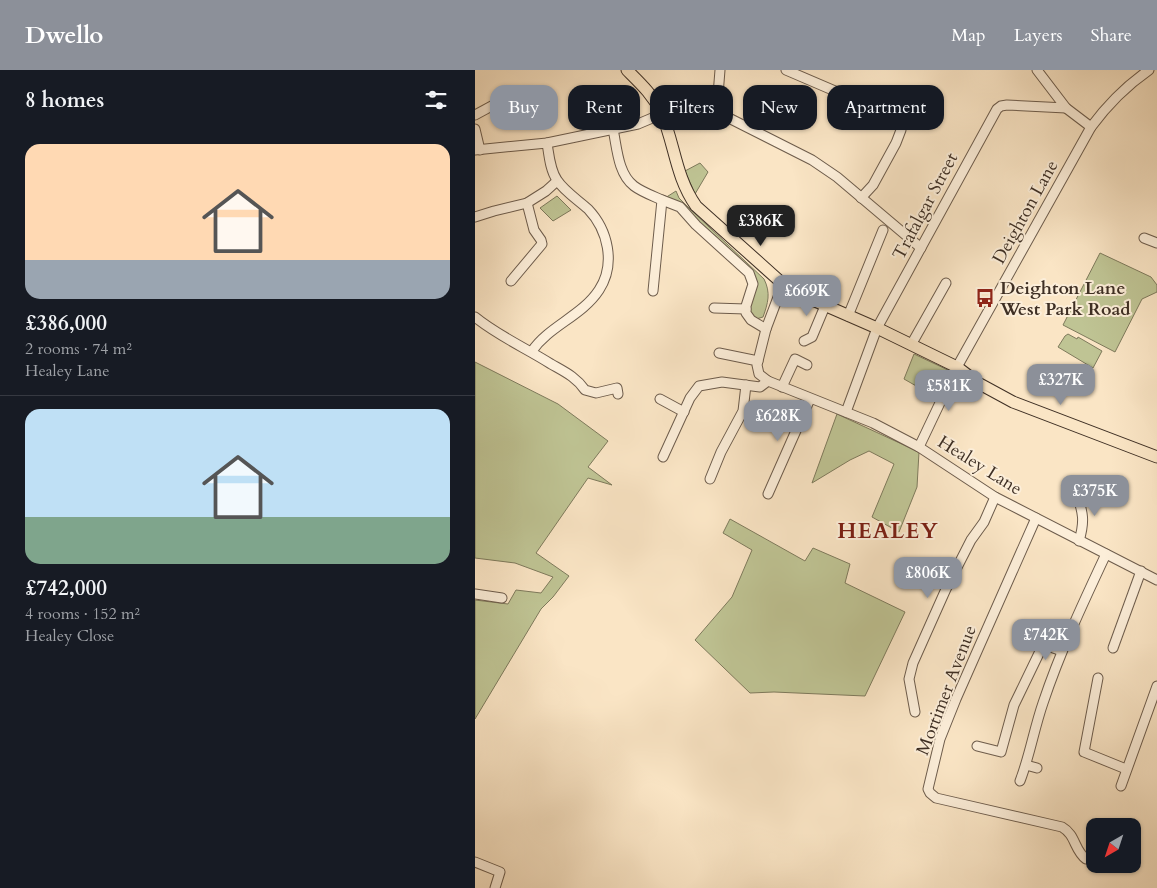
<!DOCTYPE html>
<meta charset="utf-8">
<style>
body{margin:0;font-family:Cardo,serif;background:#20242c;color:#f1f3f6;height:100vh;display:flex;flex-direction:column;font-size:19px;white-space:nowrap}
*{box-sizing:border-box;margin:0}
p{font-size:16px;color:#9ea1a6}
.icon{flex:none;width:28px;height:28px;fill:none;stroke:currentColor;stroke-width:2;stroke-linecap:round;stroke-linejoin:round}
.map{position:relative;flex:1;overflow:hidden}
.details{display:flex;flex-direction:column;background:#171b24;width:475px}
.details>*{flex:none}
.banner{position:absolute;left:15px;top:15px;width:475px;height:45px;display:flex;gap:10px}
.needle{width:32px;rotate:219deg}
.controls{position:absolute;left:611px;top:748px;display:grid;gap:10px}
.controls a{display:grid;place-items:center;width:55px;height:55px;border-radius:10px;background:#171b24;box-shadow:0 1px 4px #0004;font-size:25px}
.price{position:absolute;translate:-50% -42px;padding:0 11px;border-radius:10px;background:#8c9099;color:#fff;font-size:16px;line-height:32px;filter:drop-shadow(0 1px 2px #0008)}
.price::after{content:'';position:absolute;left:50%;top:30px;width:15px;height:11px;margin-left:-8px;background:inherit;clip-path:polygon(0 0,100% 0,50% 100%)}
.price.on{background:#222;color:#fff}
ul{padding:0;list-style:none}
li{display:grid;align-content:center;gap:10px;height:265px;padding:0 25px}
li+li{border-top:1px solid #363941}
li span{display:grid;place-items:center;height:155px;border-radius:15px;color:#555}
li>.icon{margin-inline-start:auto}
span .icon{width:90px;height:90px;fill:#fffc;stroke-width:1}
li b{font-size:21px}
h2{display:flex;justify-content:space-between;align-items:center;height:60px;padding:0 25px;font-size:21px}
.pill{padding:0 18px;border-radius:15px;background:#171b24;box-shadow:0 1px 4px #0004;font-size:18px;line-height:45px}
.pill.on{background:#8c9099;color:#fff}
header{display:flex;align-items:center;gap:30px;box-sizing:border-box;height:70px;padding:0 25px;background:#8c9099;color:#fff}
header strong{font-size:24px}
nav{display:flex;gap:28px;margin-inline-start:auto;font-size:18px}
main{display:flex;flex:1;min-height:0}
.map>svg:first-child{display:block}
.green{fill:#bfc494;stroke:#7e7a5c}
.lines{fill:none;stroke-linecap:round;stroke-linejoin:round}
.minor-casing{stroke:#6d5c4c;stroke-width:11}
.major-casing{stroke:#3e2f24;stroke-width:13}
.minor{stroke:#fceed9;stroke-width:9}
.major{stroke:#fae5c5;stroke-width:11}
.labels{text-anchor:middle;stroke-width:4;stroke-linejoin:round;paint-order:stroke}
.street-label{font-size:18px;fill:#3e2f24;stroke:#fceed9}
.poi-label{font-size:18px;font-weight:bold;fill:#3e2f24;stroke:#fceed9;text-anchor:start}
.district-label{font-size:22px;font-weight:bold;letter-spacing:1px;fill:#7a1f14;stroke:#fceed9}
</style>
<header>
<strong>Dwello</strong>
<nav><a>Map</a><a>Layers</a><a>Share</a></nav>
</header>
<main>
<section class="details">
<h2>8 homes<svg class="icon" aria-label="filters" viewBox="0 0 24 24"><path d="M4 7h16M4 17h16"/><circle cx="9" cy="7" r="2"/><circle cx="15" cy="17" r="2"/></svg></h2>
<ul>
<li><span style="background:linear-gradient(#ffd9b3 75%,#9aa5b1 0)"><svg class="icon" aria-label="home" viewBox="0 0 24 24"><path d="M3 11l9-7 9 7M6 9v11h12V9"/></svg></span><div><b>£386,000</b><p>2 rooms · 74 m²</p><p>Healey Lane</p></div></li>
<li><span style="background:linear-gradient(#bfe0f5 70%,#7fa58c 0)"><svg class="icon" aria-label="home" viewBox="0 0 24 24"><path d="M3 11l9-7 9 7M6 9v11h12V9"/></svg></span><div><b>£742,000</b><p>4 rooms · 152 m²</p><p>Healey Close</p></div></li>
</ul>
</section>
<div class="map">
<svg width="682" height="818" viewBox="0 0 682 818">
<rect width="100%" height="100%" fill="#fae5c5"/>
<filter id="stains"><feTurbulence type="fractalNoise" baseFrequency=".004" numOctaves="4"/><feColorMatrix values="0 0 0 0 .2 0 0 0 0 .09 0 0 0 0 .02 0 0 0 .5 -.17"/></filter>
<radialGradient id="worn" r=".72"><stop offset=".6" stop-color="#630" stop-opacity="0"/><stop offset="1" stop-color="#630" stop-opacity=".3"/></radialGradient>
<g class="green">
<polygon points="225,93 233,102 220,124 210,101"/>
<path d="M201,121L204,128L215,139L289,209C296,223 293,233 288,247L281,249C270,240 276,233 280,221L269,192L230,157H226L190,128Z"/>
<polygon points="82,126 96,140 78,151 65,138"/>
<polygon points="625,183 676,207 682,215 682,222 667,229 640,282 588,255"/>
<polygon points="593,264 602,269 603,267 627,281 618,298 583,277 590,266"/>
<polygon points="439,284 475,301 476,305 464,329 429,309"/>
<polygon points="0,292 83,334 133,371 113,397 137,415 113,408 61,483 94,506 78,527 66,539 0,649 0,530 33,534 41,520 66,523 78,507 40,493 0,488"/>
<polygon points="362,344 444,382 442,417 424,462 397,447 419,394 394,381 375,390 337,413"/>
<polygon points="255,449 330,491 338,478 375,494 370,513 430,542 390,626 299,622 275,623 220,570 257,527 277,480 248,463"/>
</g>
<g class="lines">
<g class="minor-casing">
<g id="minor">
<polyline points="311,0 416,45 425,51 426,60 421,73 398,115 386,128"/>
<polyline points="562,0 591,38 616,57"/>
<polyline points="238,40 243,25 245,0"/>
<polyline points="0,45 24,32"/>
<polyline points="0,59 5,80"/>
<path d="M138,59C142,78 143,104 159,116C167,122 178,126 187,130L178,221"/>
<polyline points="0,80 72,73 163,54 201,38 217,34 238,40 337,90 362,107 446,178"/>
<polyline points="187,130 205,137 221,155 274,203 278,214 271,236 271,243 276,250 291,259"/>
<polyline points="0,147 19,141 52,133 71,121 82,111"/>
<polyline points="669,168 682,173"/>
<polyline points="36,211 67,174 66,170 59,160 52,133"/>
<polyline points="308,214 291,259 282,295 284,304 293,311 398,353 444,377 520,427 682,510"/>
<polyline points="239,238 271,239"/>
<polyline points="373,246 408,160"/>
<path d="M0,247C23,266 51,278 76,294C90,302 101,307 110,320L121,323L142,318L143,324"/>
<polyline points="329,271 337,267 350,236"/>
<polyline points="436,275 471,213"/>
<path d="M57,281C74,256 107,246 124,220C141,194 133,160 113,139C103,130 89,121 82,110C75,100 74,85 72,73"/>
<polyline points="244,283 283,291"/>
<polyline points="307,317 320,289 332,295"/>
<polyline points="185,329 209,342"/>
<polyline points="371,342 402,258 522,39 526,36 532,35 591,38"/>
<path d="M444,377L482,297L616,57C633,34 651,16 674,0"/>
<polyline points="188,387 215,328 224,316 247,312 285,317 293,311"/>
<polyline points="235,409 246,382 268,341 271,315"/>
<polyline points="293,424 335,329"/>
<path d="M602,424C608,443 610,451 604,471"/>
<path d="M561,448L481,629L465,669L453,719L455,723L461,728L587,757C601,765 599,780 611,789"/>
<polyline points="0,524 27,528"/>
<polyline points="547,567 587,581"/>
<polyline points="638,578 666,501"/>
<polyline points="623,608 609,682 651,699"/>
<polyline points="440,642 434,609 438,593 471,519 496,470 509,452 520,427"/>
<polyline points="502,676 526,682 539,635 568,575"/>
<polyline points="551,695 562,698"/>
<path d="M545,711C555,685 559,659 568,633C585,582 608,533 631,484"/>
<polyline points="646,716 682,616"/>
<polyline points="0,792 25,802 20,818"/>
</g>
</g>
<g class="major-casing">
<path id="major" d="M152,0C165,13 178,25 186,42C200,74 200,106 221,136L308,214L324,224L402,258L482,297L503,313L538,332L682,387"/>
</g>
<use href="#minor" class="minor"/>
<use href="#major" class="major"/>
</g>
<defs>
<g id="bus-bare" transform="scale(1.5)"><path d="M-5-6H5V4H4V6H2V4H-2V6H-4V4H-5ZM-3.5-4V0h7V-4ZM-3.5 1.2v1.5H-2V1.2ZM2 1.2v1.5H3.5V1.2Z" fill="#8f2418" stroke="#fceed9" stroke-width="2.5" paint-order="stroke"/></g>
</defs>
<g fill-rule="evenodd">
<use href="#bus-bare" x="510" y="228"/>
</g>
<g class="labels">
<g class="street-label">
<text transform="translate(450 136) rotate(-62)" y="6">Trafalgar Street</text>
<text transform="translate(550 142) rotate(-61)" y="6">Deighton Lane</text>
<text transform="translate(505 395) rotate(32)" y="6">Healey Lane</text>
<text transform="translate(471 620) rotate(-69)" y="6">Mortimer Avenue</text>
</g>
<g class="poi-label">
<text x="525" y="224">Deighton Lane<tspan x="525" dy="21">West Park Road</tspan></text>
</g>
<g class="district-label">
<text x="413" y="468">HEALEY</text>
</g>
</g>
<rect width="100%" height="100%" filter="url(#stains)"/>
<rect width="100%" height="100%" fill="url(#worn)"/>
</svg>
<div class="controls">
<a><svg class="needle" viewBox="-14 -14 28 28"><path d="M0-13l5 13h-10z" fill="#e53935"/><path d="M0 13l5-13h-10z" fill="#9ea1a6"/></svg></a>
</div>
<b class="price on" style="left:286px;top:177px">£386K</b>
<b class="price" style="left:332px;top:247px">£669K</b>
<b class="price" style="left:586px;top:336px">£327K</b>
<b class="price" style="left:474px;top:342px">£581K</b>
<b class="price" style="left:303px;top:372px">£628K</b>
<b class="price" style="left:620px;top:447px">£375K</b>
<b class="price" style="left:453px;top:529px">£806K</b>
<b class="price" style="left:571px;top:591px">£742K</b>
<div class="banner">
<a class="pill on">Buy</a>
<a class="pill">Rent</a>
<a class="pill">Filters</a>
<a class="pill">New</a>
<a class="pill">Apartment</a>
</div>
</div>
</main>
